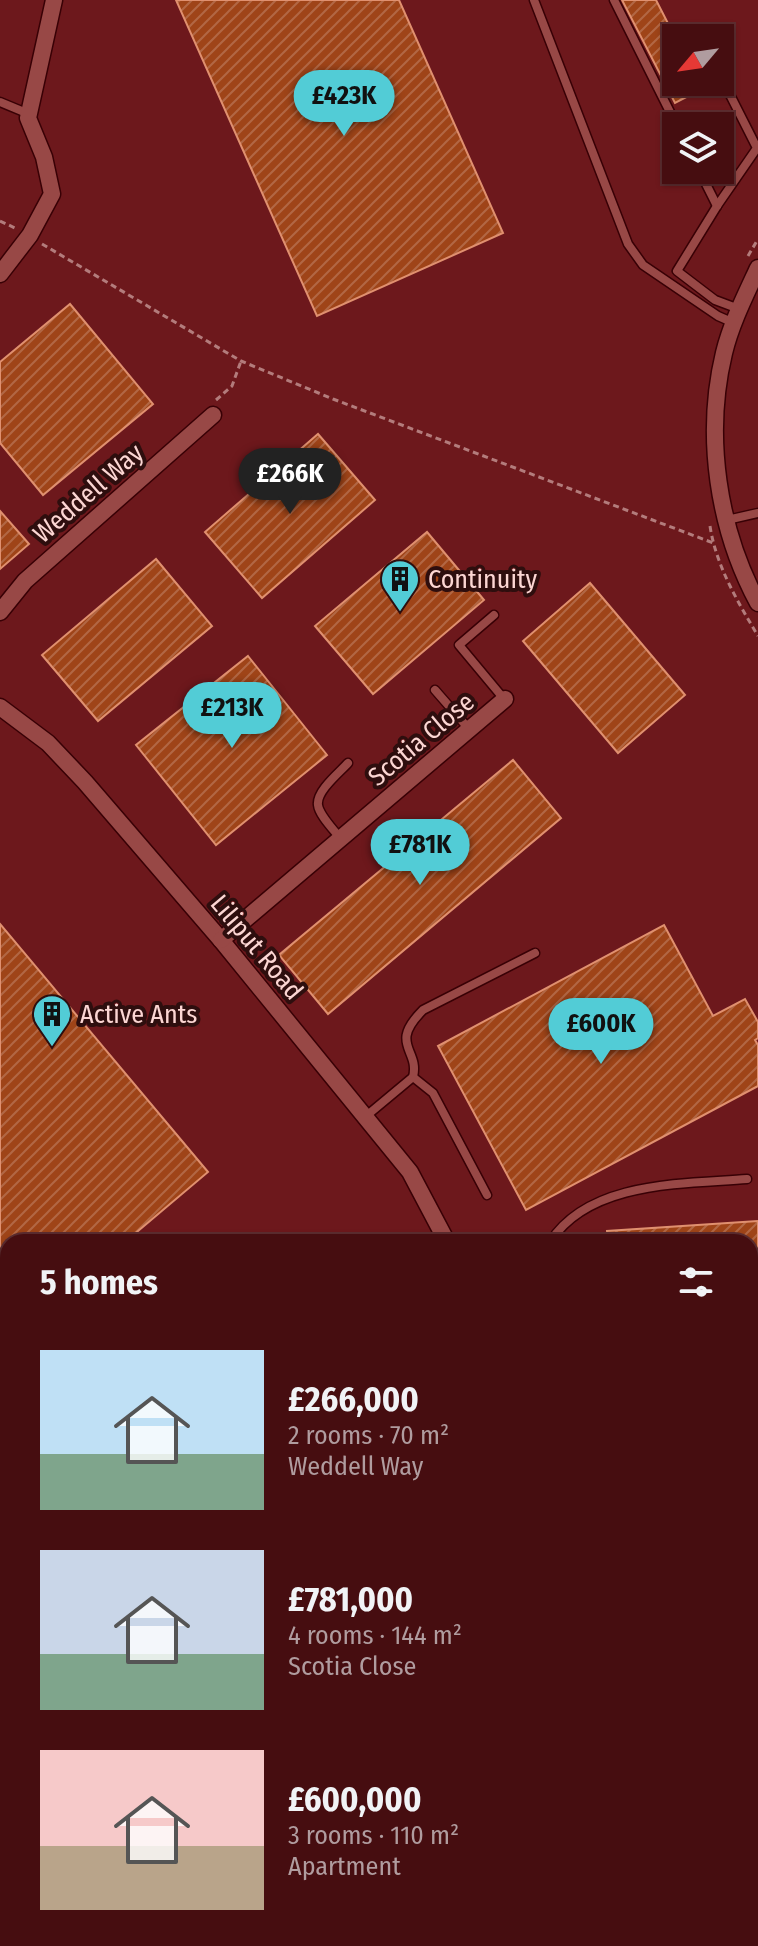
<!DOCTYPE html>
<meta charset="utf-8">
<style>
body{margin:0;font-family:"Fira Sans Condensed",sans-serif;background:#4d1619;color:#f1f3f6;height:100vh;display:flex;flex-direction:column;font-size:30px;white-space:nowrap}
*{box-sizing:border-box;margin:0}
p{font-size:26px;color:#b09c9f}
.icon{flex:none;width:44px;height:44px;fill:none;stroke:currentColor;stroke-width:2;stroke-linecap:round;stroke-linejoin:round}
.map{position:relative;flex:1;overflow:hidden}
.drawer{position:absolute;left:0px;top:1234px;width:758px;height:712px;display:flex;flex-direction:column;background:#460d10;border-radius:24px 24px 0 0;box-shadow:0 2px 6px #0004,0 0 0 2px #5e2d30}
.drawer>*{flex:none}
.needle{width:52px;rotate:241deg}
.controls{position:absolute;left:662px;top:24px;display:grid;gap:16px}
.controls a{display:grid;place-items:center;width:72px;height:72px;border-radius:0px;background:#460d10;box-shadow:0 2px 6px #0004,0 0 0 2px #5e2d30;font-size:40px}
.price{position:absolute;translate:-50% -68px;padding:0 18px;border-radius:28px;background:#52ccd6;color:#111;font-size:26px;line-height:52px;filter:drop-shadow(0 2px 4px #0008)}
.price::after{content:'';position:absolute;left:50%;top:48px;width:24px;height:18px;margin-left:-12px;background:inherit;clip-path:polygon(0 0,100% 0,50% 100%)}
.price.selected{background:#222;color:#fff}
ul{padding:0;list-style:none}
li{display:flex;align-items:center;gap:24px;height:200px;padding:0 40px}
li span{display:grid;place-items:center;flex:none;width:224px;height:160px;border-radius:0px;color:#555}
li>.icon{margin-inline-start:auto}
span .icon{width:96px;height:96px;fill:#fffc;stroke-width:1}
li b{font-size:34px}
h2{display:flex;justify-content:space-between;align-items:center;height:96px;padding:0 40px;font-size:34px}
.map>svg:first-child{display:block}
.built{fill:#6d181c;fill-rule:evenodd}
.building{fill:url(#building-hatch);stroke:#e0906f;stroke-width:2}
.lines{fill:none;stroke-linecap:round;stroke-linejoin:round}
.service-casing{stroke:#380005;stroke-width:11}
.minor-casing{stroke:#380005;stroke-width:19}
.path{stroke:#b37c7c;stroke-width:3;stroke-dasharray:6 4;stroke-linecap:butt}
.service{stroke:#984846;stroke-width:8}
.minor{stroke:#984846;stroke-width:16}
.labels{text-anchor:middle;stroke-width:8;stroke-linejoin:round;paint-order:stroke}
.street-label{font-size:26px;fill:#fcd6d3;stroke:#2e0e0e}
.poi-label{font-size:26px;fill:#fcd6d3;stroke:#2e0e0e;text-anchor:start}
</style>
<div class="map">
<svg width="758" height="1946" viewBox="0 0 758 1946">
<defs>
<pattern id="building-hatch" width="6" height="6" patternUnits="userSpaceOnUse" patternTransform="scale(2)"><rect width="6" height="6" fill="#9f4418"/><path d="M-1 1l2-2M0 6l6-6M5 7l2-2" fill="none" stroke="#b26744"/></pattern>
</defs>
<rect width="100%" height="100%" fill="#5d1116"/>
<path class="built" d="M0,0H758V1946H0ZM676,38H720V82H676ZM676,126H720V170H676ZM8,1242H750V1938H8Z"/>
<g class="building">
<polygon points="176,0 399,0 503,233 317,316"/>
<polygon points="622,0 656,0 676,39 676,82 698,82 702,89 675,103"/>
<polygon points="70,304 153,404 43,495 0,443 0,362"/>
<polygon points="318,434 375,500 262,598 205,532"/>
<polygon points="0,511 29,544 0,569"/>
<polygon points="427,532 484,600 373,694 315,626"/>
<polygon points="156,559 212,626 98,721 42,655"/>
<polygon points="590,583 685,695 618,753 523,641"/>
<polygon points="248,656 327,755 216,845 136,745"/>
<polygon points="513,760 561,818 328,1014 279,955"/>
<polygon points="0,924 208,1172 125,1242 8,1242 7,1341 0,1333"/>
<polygon points="664,925 713,1016 745,999 758,1022 758,1038 755,1040 758,1045 758,1086 526,1210 438,1046"/>
<polygon points="758,1221 758,1524 750,1525 750,1242 608,1242 607,1231"/>
<polygon points="8,1425 8,1815 2,1820 0,1817 0,1431"/>
<polygon points="758,1678 758,1891 754,1891 754,1921 750,1921 750,1679"/>
<polygon points="270,1938 317,1938 324,1946 261,1946"/>
<polygon points="414,1938 486,1938 486,1946 415,1946"/>
</g>
<g class="lines">
<g class="service-casing">
<g id="service">
<polyline points="534,0 628,244 643,265 718,316 734,323"/>
<polyline points="614,0 677,126"/>
<polyline points="720,75 757,148 717,206 677,271 715,300 739,309"/>
<polyline points="0,102 29,114"/>
<polyline points="699,170 717,206"/>
<polyline points="727,520 758,513"/>
<polyline points="494,615 459,645 504,699"/>
<polyline points="435,690 469,729"/>
<path d="M340,838C334,830 319,815 318,805C316,791 340,772 348,763"/>
<polyline points="413,1077 433,1093 487,1195"/>
<path d="M365,1117L413,1077C420,1049 388,1045 423,1010L535,953"/>
<path d="M550,1242C589,1181 683,1184 747,1179"/>
<polyline points="750,1565 752,1565"/>
<polyline points="566,1938 567,1946"/>
<polyline points="356,1946 357,1938"/>
<polyline points="725,1946 758,1944"/>
</g>
</g>
<g class="minor-casing">
<g id="minor">
<path d="M758,268C745,296 731,324 724,353C704,436 718,529 758,603"/>
<polyline points="0,274 30,235 52,194 44,157 28,118 54,0"/>
<polyline points="0,612 25,581 213,415"/>
<polyline points="0,707 48,743 85,782 221,940 410,1172 447,1242"/>
<polyline points="221,940 505,699"/>
<polyline points="750,1633 758,1632"/>
<polyline points="526,1938 526,1946"/>
</g>
</g>
<g class="path">
<polyline points="0,221 15,228"/>
<polyline points="42,244 241,361 333,399 716,544"/>
<polyline points="748,256 758,239"/>
<polyline points="216,400 232,386 241,361"/>
<path d="M710,526C716,566 738,602 758,636"/>
<polyline points="750,1656 758,1656"/>
<polyline points="227,1946 236,1938"/>
</g>
<use href="#service" class="service"/>
<use href="#minor" class="minor"/>
</g>
<defs>
<g id="building-pin" transform="scale(2)"><path d="M0 17L-7.5 6A9.5 9.5 0 1 1 7.5 6Z" fill="#52ccd6" stroke="#2e0e0e"/><path d="M-4-6H4V6H1V3H-1V6H-4ZM-2.5-4.3h1.7v1.8h-1.7ZM.8-4.3h1.7v1.8H.8ZM-2.5-1h1.7V.8h-1.7ZM.8-1h1.7V.8H.8Z" fill="#111"/></g>
</defs>
<g fill-rule="evenodd">
<use href="#building-pin" x="400" y="579"/>
<use href="#building-pin" x="52" y="1014"/>
</g>
<g class="labels">
<g class="street-label">
<text transform="translate(88 493) rotate(-41)" y="9">Weddell Way</text>
<text transform="translate(421 739) rotate(-40)" y="9">Scotia Close</text>
<text transform="translate(257 947) rotate(50)" y="9">Liliput Road</text>
</g>
<g class="poi-label">
<text x="428" y="588">Continuity</text>
<text x="80" y="1023">Active Ants</text>
</g>
</g>
</svg>
<div class="controls">
<a><svg class="needle" viewBox="-14 -14 28 28"><path d="M0-13l5 13h-10z" fill="#e53935"/><path d="M0 13l5-13h-10z" fill="#b09c9f"/></svg></a>
<a><svg class="icon" aria-label="layers" viewBox="0 0 24 24"><path d="M12 4l9 5-9 5-9-5zM3 14l9 5 9-5"/></svg></a>
</div>
<b class="price" style="left:344px;top:138px">£423K</b>
<b class="price selected" style="left:290px;top:516px">£266K</b>
<b class="price" style="left:232px;top:750px">£213K</b>
<b class="price" style="left:420px;top:887px">£781K</b>
<b class="price" style="left:601px;top:1066px">£600K</b>
<section class="drawer">
<h2>5 homes<svg class="icon" aria-label="filters" viewBox="0 0 24 24"><path d="M4 7h16M4 17h16"/><circle cx="9" cy="7" r="2"/><circle cx="15" cy="17" r="2"/></svg></h2>
<ul>
<li><span style="background:linear-gradient(#bfe0f5 65%,#7fa58c 0)"><svg class="icon" aria-label="home" viewBox="0 0 24 24"><path d="M3 11l9-7 9 7M6 9v11h12V9"/></svg></span><div><b>£266,000</b><p>2 rooms · 70 m²</p><p>Weddell Way</p></div></li>
<li><span style="background:linear-gradient(#c9d6e8 65%,#7fa58c 0)"><svg class="icon" aria-label="home" viewBox="0 0 24 24"><path d="M3 11l9-7 9 7M6 9v11h12V9"/></svg></span><div><b>£781,000</b><p>4 rooms · 144 m²</p><p>Scotia Close</p></div></li>
<li><span style="background:linear-gradient(#f6c9c9 60%,#b9a48a 0)"><svg class="icon" aria-label="home" viewBox="0 0 24 24"><path d="M3 11l9-7 9 7M6 9v11h12V9"/></svg></span><div><b>£600,000</b><p>3 rooms · 110 m²</p><p>Apartment</p></div></li>
</ul>
</section>
</div>
